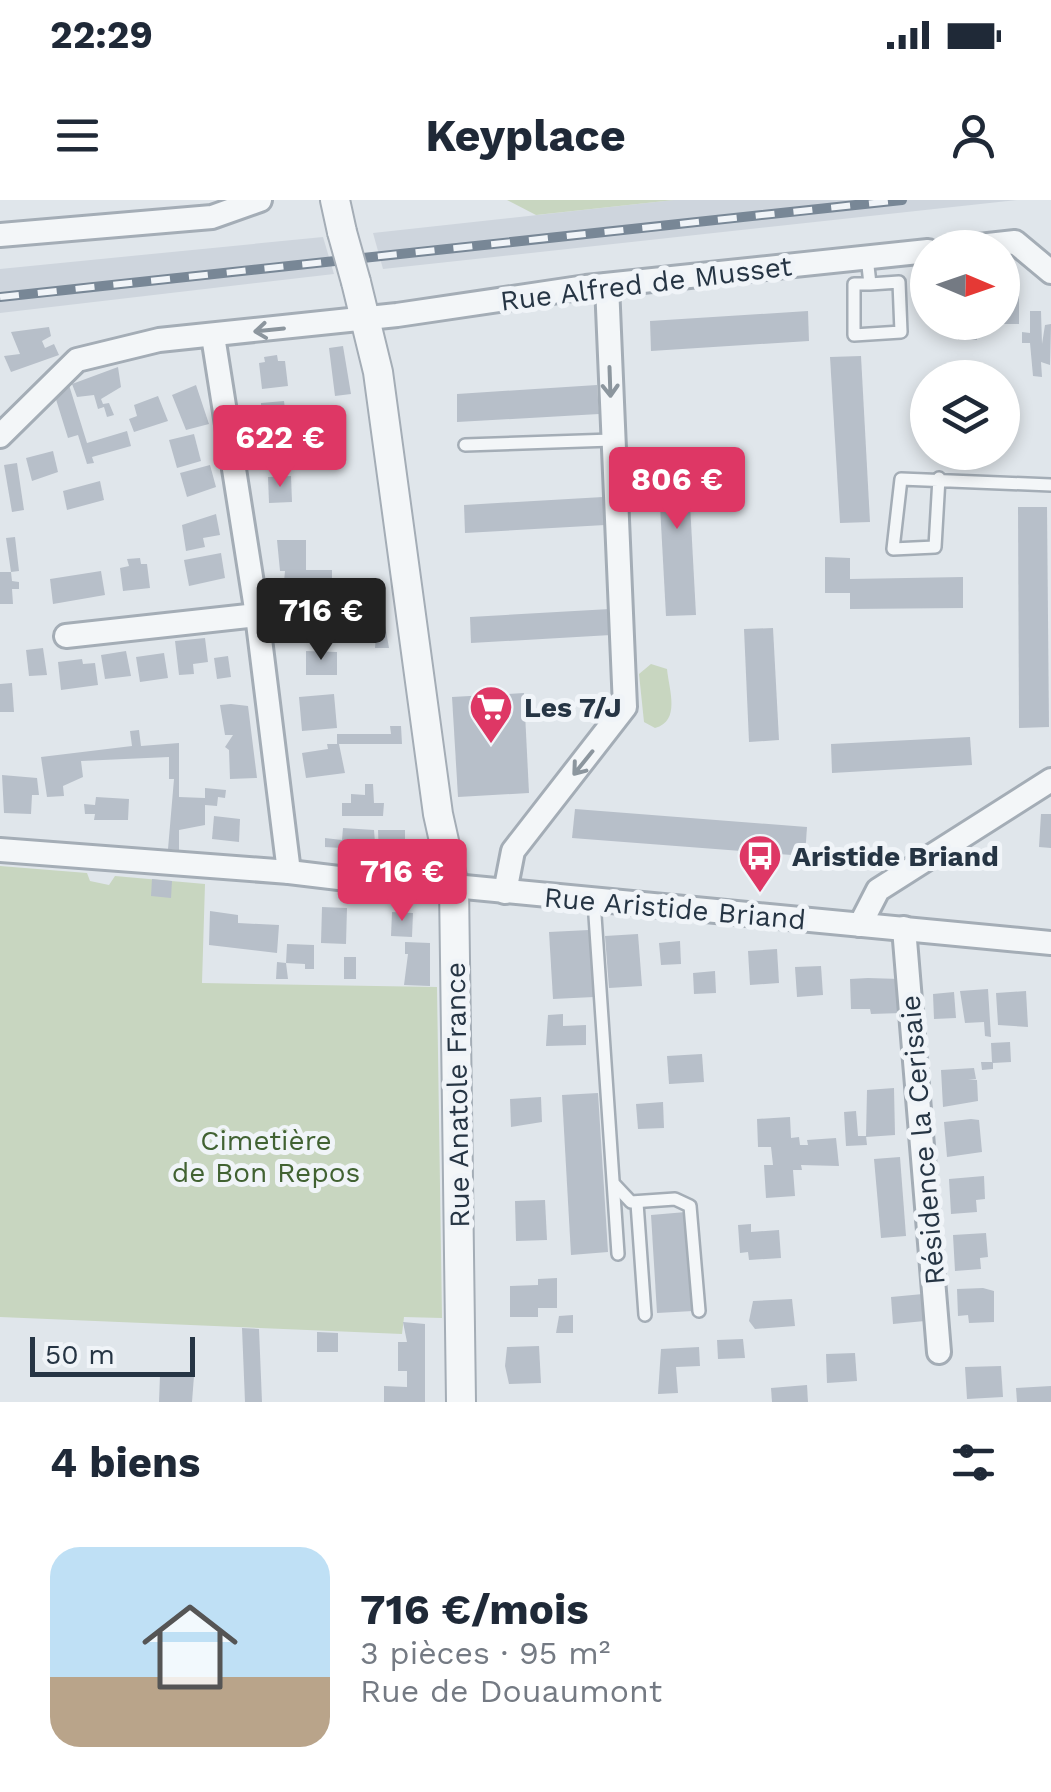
<!DOCTYPE html>
<html lang="fr">
<meta charset="utf-8">
<style>
body{margin:0;font-family:"Work Sans",sans-serif;background:#f2f2f3;color:#1f2937;height:100vh;display:flex;flex-direction:column;font-size:38px;white-space:nowrap}
*{box-sizing:border-box;margin:0}
p{font-size:32px;color:#747a83}
.icon{flex:none;width:55px;height:55px;fill:none;stroke:currentColor;stroke-width:2;stroke-linecap:round;stroke-linejoin:round}
.map{position:relative;height:1202px;overflow:hidden}
.drawer{display:flex;flex-direction:column;background:#fff;flex:1}
.drawer>*{flex:none}
.needle{width:65px;rotate:92deg}
.fabs{position:absolute;left:910px;top:30px;display:grid;gap:20px}
.fabs a{display:grid;place-items:center;width:110px;height:110px;border-radius:50%;background:#fff;box-shadow:0 5px 15px #0003;font-size:50px}
.scale{position:absolute;left:30px;bottom:25px;width:165px;box-sizing:border-box;padding-left:10px;border:5px solid #263544;border-top:0;font-size:28px;line-height:35px;white-space:nowrap;color:#263544;-webkit-text-stroke:8px #f0f4f8;paint-order:stroke}
.price{position:absolute;translate:-50% -85px;padding:0 22px;border-radius:10px;background:#de3765;color:#fff;font-size:32px;line-height:65px;filter:drop-shadow(0 2px 5px #0008)}
.price::after{content:'';position:absolute;left:50%;top:60px;width:30px;height:22px;margin-left:-15px;background:inherit;clip-path:polygon(0 0,100% 0,50% 100%)}
.price.current{background:#222;color:#fff}
ul{padding:0;list-style:none}
li{display:flex;align-items:center;gap:30px;height:250px;padding:0 50px}
li span{display:grid;place-items:center;flex:none;width:280px;height:200px;border-radius:30px;color:#555}
li>.icon{margin-inline-start:auto}
span .icon{width:120px;height:120px;fill:#fffc;stroke-width:1}
li b{font-size:42px}
h2{display:flex;justify-content:space-between;align-items:center;height:120px;padding:0 50px;font-size:42px}
.status{display:flex;justify-content:space-between;align-items:center;height:70px;padding:0 50px;background:#fff;direction:ltr}
.status svg{height:28px;fill:currentColor}
header{display:flex;justify-content:space-between;align-items:center;height:130px;padding:0 50px;background:#fff;font-size:45px;font-weight:700}
.map>svg:first-child{display:block}
.built{fill:#ced5dd}
.green{fill:#c8d6c0}
.building{fill:#b7bfc9}
.lines{fill:none;stroke-linecap:round;stroke-linejoin:round}
.service-casing{stroke:#a4adb6;stroke-width:16}
.minor-casing{stroke:#a4adb6;stroke-width:28}
.tertiary-casing{stroke:#a4adb6;stroke-width:32}
.service{stroke:#f3f6f8;stroke-width:11}
.minor{stroke:#f3f6f8;stroke-width:22}
.tertiary{stroke:#f3f6f8;stroke-width:28}
.rail-casing{stroke:#788796;stroke-width:10}
.rail{stroke:#f0f4f8;stroke-width:6;stroke-dasharray:19;stroke-linecap:butt}
.tertiary-bridge-casing{stroke:#a4adb6;stroke-width:32;stroke-linecap:butt}
.tertiary-bridge{stroke:#f3f6f8;stroke-width:28}
.oneway{stroke:#8c969e}
.labels{text-anchor:middle;stroke-width:10;stroke-linejoin:round;paint-order:stroke}
.street-label{font-size:28px;fill:#263544;stroke:#f0f4f8}
.poi-label{font-size:28px;font-weight:bold;fill:#263544;stroke:#f0f4f8;text-anchor:start}
.park-label{font-size:28px;fill:#416232;stroke:#f0f4f8}
</style>
<div class="status"><b>22:29</b><svg viewBox="0 0 49 12"><path d="M0 12V9h3v3zM5 12V6h3v6zM10 12V3h3v9zM15 12V0h3v12zM26 1h20v11H26zM47 4h2v5h-2z"/></svg></div>
<header><svg class="icon" aria-label="menu" viewBox="0 0 24 24"><path d="M4 6h16M4 12h16M4 18h16"/></svg>Keyplace<svg class="icon" aria-label="person" viewBox="0 0 24 24"><circle cx="12" cy="8" r="4"/><path d="M4 21q1-7 8-7t8 7"/></svg></header>
<div class="map">
<svg width="1051" height="1202" viewBox="0 0 1051 1202">
<rect width="100%" height="100%" fill="#e0e6eb"/>
<g class="built">
<polygon points="674,0 1017,0 383,69 373,33"/>
<polygon points="323,37 334,74 0,113 0,69"/>
</g>
<g class="green">
<polygon points="507,0 674,0 536,15"/>
<path d="M651,464L667,469C669,490 681,521 655,528L644,522L639,474Z"/>
<polygon points="0,666 87,673 90,681 109,685 115,676 205,684 202,783 437,787 442,1118 404,1117 402,1134 0,1117"/>
</g>
<g class="building">
<rect x="1002" y="96" width="17" height="28"/>
<polygon points="808,111 809,141 651,151 650,121"/>
<polygon points="1030,111 1041,111 1042,144 1045,125 1051,124 1050,165 1041,162 1042,177 1033,176 1030,143 1022,143 1022,132 1030,133"/>
<polygon points="957,122 976,122 977,140 958,140"/>
<polygon points="49,127 51,136 42,141 45,148 54,144 59,155 11,172 4,156 20,154 11,132"/>
<polygon points="343,146 351,194 335,196 329,148"/>
<polygon points="277,155 278,161 285,161 288,186 262,189 259,163 265,162 264,157"/>
<polygon points="861,156 870,322 840,323 830,157"/>
<polygon points="118,167 121,187 101,199 103,204 109,203 114,215 107,217 104,207 98,209 94,195 77,197 72,184"/>
<polygon points="69,185 87,243 127,231 131,246 92,257 94,263 87,264 78,235 68,238 54,193"/>
<polygon points="196,185 209,224 186,230 172,195"/>
<polygon points="597,185 599,214 457,222 457,194"/>
<polygon points="158,196 168,221 134,232 129,219 137,216 134,205"/>
<polygon points="284,201 287,225 261,229 261,203"/>
<polygon points="330,228 334,255 301,260 295,239 298,232"/>
<polygon points="194,234 201,261 177,268 169,240"/>
<polygon points="687,248 696,415 666,416 657,250"/>
<polygon points="53,251 58,272 32,281 26,258"/>
<polygon points="17,263 24,310 12,312 4,265"/>
<polygon points="210,265 216,287 187,297 180,273"/>
<polygon points="291,276 292,302 269,303 268,277"/>
<polygon points="100,281 104,300 67,310 63,291"/>
<polygon points="603,297 605,325 465,333 464,305"/>
<polygon points="1018,307 1047,307 1049,527 1019,528"/>
<polygon points="216,314 220,335 203,338 205,347 186,351 182,325"/>
<polygon points="15,337 19,371 11,372 12,381 19,382 19,389 12,389 13,404 0,404 0,372 11,372 6,338"/>
<polygon points="277,340 306,340 306,370 332,370 332,379 301,379 300,402 282,402 285,371 280,371"/>
<polygon points="221,353 225,378 189,386 184,360"/>
<polygon points="825,357 850,358 850,379 963,377 963,408 850,409 850,393 825,393"/>
<polygon points="140,358 141,364 147,364 150,388 123,391 120,368 129,366 127,359"/>
<polygon points="101,371 105,395 53,404 50,379"/>
<polygon points="610,409 611,435 471,443 470,417"/>
<polygon points="383,414 389,448 375,448 376,436 340,431 340,415"/>
<polygon points="773,428 779,540 749,542 744,429"/>
<polygon points="205,438 208,462 193,464 194,474 179,475 175,441"/>
<polygon points="43,448 47,475 29,476 26,450"/>
<polygon points="126,451 131,476 105,479 101,455"/>
<polygon points="306,451 337,452 337,475 306,475"/>
<polygon points="164,453 168,478 140,482 136,457"/>
<polygon points="228,456 231,477 217,479 214,458"/>
<polygon points="82,459 83,464 95,463 98,485 61,490 58,462"/>
<polygon points="12,483 14,512 0,512 0,484"/>
<polygon points="524,493 529,593 458,597 452,497"/>
<polygon points="334,494 337,528 302,531 299,497"/>
<polygon points="231,504 248,506 257,578 230,579 229,550 225,547 233,535 225,535 220,505"/>
<polygon points="390,526 401,526 402,544 337,544 337,534 391,534"/>
<polygon points="139,530 141,546 179,543 179,597 205,598 205,588 226,590 225,598 218,597 217,606 205,605 205,625 179,630 179,650 168,649 174,579 169,579 169,557 81,561 83,577 63,586 64,596 47,597 41,557 132,546 130,531"/>
<polygon points="970,537 972,565 832,573 831,544"/>
<polygon points="327,544 339,544 345,573 306,578 302,553 328,549"/>
<polygon points="2,575 37,578 39,595 32,595 31,614 4,613"/>
<polygon points="365,584 373,584 374,603 384,603 383,616 342,616 342,603 351,603 351,594 365,595"/>
<polygon points="96,597 129,599 128,620 94,620 95,614 85,614 84,604 95,605"/>
<polygon points="575,609 807,627 805,656 572,638"/>
<polygon points="1041,614 1051,614 1051,648 1039,647"/>
<polygon points="214,616 240,619 239,642 212,639"/>
<polygon points="343,628 374,630 376,656 341,653 341,648 325,647 325,638 342,640"/>
<polygon points="378,630 405,630 405,655 379,655"/>
<polygon points="152,679 172,681 171,698 151,696"/>
<polygon points="322,707 347,708 346,744 321,743"/>
<polygon points="210,711 238,715 238,723 279,725 277,753 209,745"/>
<polygon points="392,712 413,713 412,737 391,736"/>
<polygon points="589,730 594,797 553,799 549,732"/>
<polygon points="638,734 642,786 609,788 605,736"/>
<polygon points="680,741 681,764 661,765 659,743"/>
<polygon points="405,742 430,743 430,786 404,785 408,754 405,754"/>
<polygon points="287,744 314,745 314,769 305,769 305,764 286,763 288,779 276,779 277,762 286,763"/>
<polygon points="777,749 779,783 750,785 748,751"/>
<rect x="344" y="757" width="12" height="22"/>
<polygon points="821,766 823,795 797,797 795,767"/>
<polygon points="715,771 716,793 694,794 693,773"/>
<polygon points="868,778 900,779 902,813 871,814 870,809 851,809 850,779"/>
<polygon points="988,789 991,837 985,836 984,822 965,823 960,791"/>
<polygon points="1026,791 1028,827 998,825 996,793"/>
<polygon points="954,792 956,818 934,819 933,794"/>
<polygon points="563,814 563,826 586,825 586,845 546,846 548,815"/>
<polygon points="1010,842 1011,862 993,863 993,869 982,870 981,862 992,862 991,843"/>
<polygon points="702,854 704,882 669,884 667,856"/>
<polygon points="974,868 976,879 968,879 977,880 978,901 943,907 941,870"/>
<polygon points="894,888 895,935 866,937 867,890"/>
<polygon points="598,893 608,1052 571,1055 562,895"/>
<polygon points="541,897 542,922 511,927 510,899"/>
<polygon points="663,902 664,928 638,929 636,904"/>
<polygon points="856,911 858,936 866,936 867,945 846,946 844,912"/>
<polygon points="790,917 791,938 799,937 800,945 808,945 807,940 836,938 839,966 801,965 802,970 793,970 795,996 766,998 764,965 773,965 771,947 758,947 757,919"/>
<polygon points="971,919 979,920 982,952 947,957 944,922"/>
<polygon points="900,957 906,1036 881,1038 874,959"/>
<polygon points="984,976 985,999 976,1000 977,1012 951,1014 949,979"/>
<polygon points="545,1000 547,1040 516,1041 515,1001"/>
<polygon points="686,1012 693,1111 657,1113 651,1015"/>
<polygon points="751,1024 751,1032 779,1030 781,1058 749,1060 748,1052 740,1053 738,1025"/>
<polygon points="986,1033 988,1057 980,1058 981,1069 955,1071 953,1035"/>
<polygon points="557,1078 557,1108 538,1108 538,1117 510,1117 510,1086 538,1085 538,1079"/>
<polygon points="983,1088 994,1091 994,1122 969,1123 968,1115 958,1116 957,1089"/>
<polygon points="923,1094 925,1121 893,1124 891,1097"/>
<polygon points="792,1099 795,1126 755,1129 749,1121 753,1101"/>
<polygon points="573,1115 573,1133 556,1133 559,1116"/>
<polygon points="403,1122 425,1124 425,1202 384,1202 384,1186 407,1187 407,1171 398,1171 398,1142 407,1142"/>
<polygon points="242,1128 259,1129 262,1202 245,1202"/>
<polygon points="317,1132 338,1133 338,1152 317,1152"/>
<polygon points="743,1139 745,1158 718,1159 717,1140"/>
<polygon points="539,1146 541,1183 509,1184 505,1166 507,1147"/>
<polygon points="699,1147 700,1166 676,1167 678,1193 658,1194 661,1149"/>
<polygon points="855,1153 857,1181 827,1183 826,1154"/>
<polygon points="1001,1166 1003,1197 967,1199 965,1167"/>
<polygon points="160,1175 194,1176 192,1202 159,1202"/>
<polygon points="807,1185 808,1202 772,1202 771,1188"/>
<polygon points="1051,1186 1051,1202 1017,1202 1016,1188"/>
</g>
<g class="lines">
<g class="service-casing">
<g id="service">
<polyline points="867,57 870,84 854,84 854,135 901,132 899,82 870,84"/>
<polyline points="465,245 612,240"/>
<polyline points="939,278 935,347 893,349 901,279 1051,285"/>
<polyline points="594,701 618,1054"/>
<polyline points="615,985 631,1002 675,999 690,1006 699,1111"/>
<polyline points="637,1003 645,1115"/>
</g>
</g>
<g class="minor-casing">
<g id="minor">
<polyline points="0,35 212,17 260,0"/>
<polyline points="961,48 1015,42 1051,72"/>
<polyline points="213,136 257,415 289,672"/>
<polyline points="0,236 77,160 159,140 397,115 586,87 928,51"/>
<polyline points="66,436 257,415"/>
<polyline points="0,650 289,672 405,686 454,686 1051,743"/>
<polyline points="505,692 513,651 625,507 607,85"/>
<polyline points="860,725 878,690 1051,580"/>
<polyline points="904,728 939,1152"/>
</g>
</g>
<g class="tertiary-casing">
<g id="tertiary">
<polyline points="335,0 342,32"/>
<polyline points="356,82 378,172 438,614 454,686 461,1202"/>
</g>
</g>
<use href="#service" class="service"/>
<use href="#minor" class="minor"/>
<use href="#tertiary" class="tertiary"/>
<g class="rail-casing">
<polyline id="rail" points="0,97 902,0"/>
</g>
<use href="#rail" class="rail"/>
<g class="tertiary-bridge-casing">
<polyline id="tertiary-bridge" points="342,32 356,82"/>
</g>
<use href="#tertiary-bridge" class="tertiary-bridge"/>
</g>
<defs><path id="oneway-shaft" d="M-6 0H5M1.5-3L5.5 0L1.5 3" fill="none" stroke-width="1.6" stroke-linecap="round" stroke-linejoin="round" transform="scale(2.5)"/></defs>
<g class="oneway">
<use href="#oneway-shaft" transform="translate(269 130) rotate(174)"/>
<use href="#oneway-shaft" transform="translate(610 182) rotate(88)"/>
<use href="#oneway-shaft" transform="translate(583 563) rotate(129)"/>
</g>
<defs>
<g id="supermarket-pin" transform="scale(2.25)"><path d="M0 17L-7.5 6A9.5 9.5 0 1 1 7.5 6Z" fill="#de3765" stroke="#f0f4f8"/><path d="M-6-5.5h2.5l.6 2H6L4.5 2H-2.5L-4.4-4H-6ZM-1.5 3.2a1.3 1.3 0 1 0 .1 0ZM3 3.2a1.3 1.3 0 1 0 .1 0Z" fill="#fff"/></g>
<g id="bus-pin" transform="scale(2.25)"><path d="M0 17L-7.5 6A9.5 9.5 0 1 1 7.5 6Z" fill="#de3765" stroke="#f0f4f8"/><path d="M-5-6H5V4H4V6H2V4H-2V6H-4V4H-5ZM-3.5-4V0h7V-4ZM-3.5 1.2v1.5H-2V1.2ZM2 1.2v1.5H3.5V1.2Z" fill="#fff"/></g>
</defs>
<g fill-rule="evenodd">
<use href="#supermarket-pin" x="491" y="507"/>
<use href="#bus-pin" x="760" y="656"/>
</g>
<g class="labels">
<g class="street-label">
<text transform="translate(646 83) rotate(-7)" y="10">Rue Alfred de Musset</text>
<text transform="translate(675 708) rotate(5)" y="10">Rue Aristide Briand</text>
<text transform="translate(457 895) rotate(-91)" y="10">Rue Anatole France</text>
<text transform="translate(922 940) rotate(-95)" y="10">Résidence la Cerisaie</text>
</g>
<g class="poi-label">
<text x="524" y="517">Les 7/J</text>
<text x="792" y="666">Aristide Briand</text>
</g>
<g class="park-label">
<text x="266" y="950">Cimetière<tspan x="266" dy="32">de Bon Repos</tspan></text>
</g>
</g>
</svg>
<div class="fabs">
<a><svg class="needle" viewBox="-14 -14 28 28"><path d="M0-13l5 13h-10z" fill="#e53935"/><path d="M0 13l5-13h-10z" fill="#747a83"/></svg></a>
<a><svg class="icon" aria-label="layers" viewBox="0 0 24 24"><path d="M12 4l9 5-9 5-9-5zM3 14l9 5 9-5"/></svg></a>
</div>
<div class="scale">50 m</div>
<b class="price" style="left:280px;top:290px">622 €</b>
<b class="price" style="left:677px;top:332px">806 €</b>
<b class="price current" style="left:321px;top:463px">716 €</b>
<b class="price" style="left:402px;top:724px">716 €</b>
</div>
<section class="drawer">
<h2>4 biens<svg class="icon" aria-label="filters" viewBox="0 0 24 24"><path d="M4 7h16M4 17h16"/><circle cx="9" cy="7" r="2"/><circle cx="15" cy="17" r="2"/></svg></h2>
<ul>
<li><span style="background:linear-gradient(#bfe0f5 65%,#b9a48a 0)"><svg class="icon" aria-label="home" viewBox="0 0 24 24"><path d="M3 11l9-7 9 7M6 9v11h12V9"/></svg></span><div><b>716 €/mois</b><p>3 pièces · 95 m²</p><p>Rue de Douaumont</p></div></li>
</ul>
</section>
